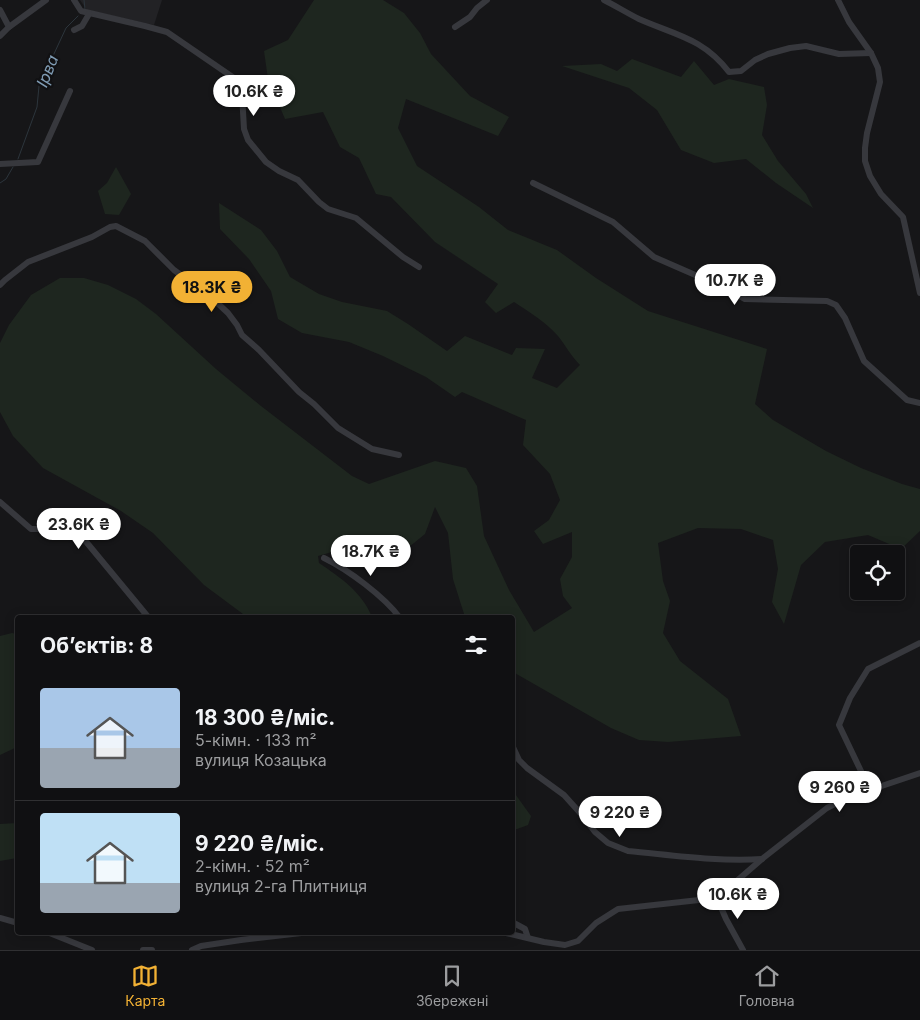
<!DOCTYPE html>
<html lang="uk">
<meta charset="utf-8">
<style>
body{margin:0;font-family:Inter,sans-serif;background:#19191b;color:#f1f3f6;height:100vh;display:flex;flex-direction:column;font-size:19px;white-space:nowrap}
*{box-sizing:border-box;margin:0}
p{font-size:16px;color:#9c9d9f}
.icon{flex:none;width:28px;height:28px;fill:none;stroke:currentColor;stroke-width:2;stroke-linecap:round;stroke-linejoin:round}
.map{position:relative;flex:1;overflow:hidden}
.drawer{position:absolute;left:15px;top:615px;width:500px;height:320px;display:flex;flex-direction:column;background:#101012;border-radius:5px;box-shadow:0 2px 12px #0003,0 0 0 1px #303032}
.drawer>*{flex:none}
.controls{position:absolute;left:850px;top:545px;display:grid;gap:10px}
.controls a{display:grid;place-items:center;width:55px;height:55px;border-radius:5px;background:#101012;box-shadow:0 2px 12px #0003,0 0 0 1px #303032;font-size:25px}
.price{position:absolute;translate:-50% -42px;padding:0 11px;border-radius:18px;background:#fff;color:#222;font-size:16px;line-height:32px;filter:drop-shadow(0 1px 2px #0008)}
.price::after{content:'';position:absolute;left:50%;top:30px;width:15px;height:11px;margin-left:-8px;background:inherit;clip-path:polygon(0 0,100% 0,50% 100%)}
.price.selected{background:#f2b134;color:#111}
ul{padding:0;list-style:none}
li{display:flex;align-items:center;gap:15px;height:125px;padding:0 25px}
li+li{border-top:1px solid #303032}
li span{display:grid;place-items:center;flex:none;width:140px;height:100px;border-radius:5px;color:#555}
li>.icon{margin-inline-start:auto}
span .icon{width:60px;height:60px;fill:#fffc;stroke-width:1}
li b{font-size:21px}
h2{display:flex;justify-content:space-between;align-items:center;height:60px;padding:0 25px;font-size:21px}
.tabs{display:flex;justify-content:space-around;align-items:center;height:70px;border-top:1px solid #303032;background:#101012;font-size:14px;color:#9c9d9f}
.tabs a{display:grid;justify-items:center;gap:2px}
.tabs .selected{color:#f2b134}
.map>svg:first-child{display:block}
.built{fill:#222225}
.green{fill:#1e261f}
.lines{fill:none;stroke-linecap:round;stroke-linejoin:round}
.stream{stroke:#2c353c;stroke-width:1}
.minor{stroke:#37383d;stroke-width:6}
.labels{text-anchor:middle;stroke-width:4.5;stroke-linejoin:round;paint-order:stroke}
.water-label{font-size:16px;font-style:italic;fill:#7f9bb3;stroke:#111113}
</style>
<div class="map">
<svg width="920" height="950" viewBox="0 0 920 950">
<rect width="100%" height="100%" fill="#161618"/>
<polygon class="built" points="80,0 162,0 154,25 87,10"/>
<g class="green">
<path d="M314,0H383L404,13L420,33L431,54L470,96L509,117L498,136L406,99L398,128L417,166L479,207L508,230L557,250L596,278L648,311L767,349L755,404L773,420L826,451L861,468L902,484L920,489V531L901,549L868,535L825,542L801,565L784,624L772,602L778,569L773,540L741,529L698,528L658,543L663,581L670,601L663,633L680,661L728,699L741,736L668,742L639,740L611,728L513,672L512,618L465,617L453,579L448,533L435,507L425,534L404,551L353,558L332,552L318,556L319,563C341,578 362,592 372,617H247L204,585L153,533L121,511L43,468L13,436L0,412V343L9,325L31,295L60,278H84L108,285L136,299L156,314L216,369L261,406L352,476L369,484L435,461L466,468L477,486L484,536L509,590L534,632L572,608L563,596L560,579L572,557V532L543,544L534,531L549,520L560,500L550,474L523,445L526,420L462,392L455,397L426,377L383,356L349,342L302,333L278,319L271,291L249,259L220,229L219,203L261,230L277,251L290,277L319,294L342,302L387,311L408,324L447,351L465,336L512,355L516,348L545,349L532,378L557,388L580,365C571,356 566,346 558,336C546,322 529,312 514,302L496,313L485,302L498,284L435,242L391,197L376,194L359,158L340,147L323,112L285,119L268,79L264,51L288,40Z"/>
<polygon points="632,59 681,77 694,61 714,85 729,79 764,87 767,105 762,135 778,161 806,194 813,208 776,183 746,159 714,163 681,150 657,110 629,88 562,66 601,64 617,71"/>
<polygon points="116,167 131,194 119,215 105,214 98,191 107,183"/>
<polygon points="12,633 17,634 17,747 0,755 0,636"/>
<polygon points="513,791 531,816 528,825 517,829 513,829"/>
<polygon points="17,823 17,858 0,861 0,824"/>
</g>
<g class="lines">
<g class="stream">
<polyline points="84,0 85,9"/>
<polyline points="18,159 37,107 39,86 66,28 78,16"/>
<polyline points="0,183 6,179 13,167"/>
</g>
<g class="minor">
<polyline points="74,0 81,11 145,26 167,32 234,78 239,82 242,94 244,129 248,140 266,162 279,171 298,180 319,202 328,209 356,218 403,257 419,267"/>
<path d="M604,0C616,6 627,13 639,19C675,35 703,38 729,72L741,71L755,60L768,54L790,48L806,46L839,54L871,53"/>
<polyline points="838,0 849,22 871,53 878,68 880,82 867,133 865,148 865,161 870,176 881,194 903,217 920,293"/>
<polyline points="0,10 9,27"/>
<polyline points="455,27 470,17 477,8 487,0"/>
<polyline points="74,30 82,26 89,14"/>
<polyline points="0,36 9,27 46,0"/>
<polyline points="0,164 38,162 70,91"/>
<polyline points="533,183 613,222 654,257 725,288 745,299 827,301 836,305 845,318 864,361 907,400 920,403"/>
<polyline points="0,285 5,280 28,262 92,237 110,227 116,226 145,241 174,270 212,298 228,313 237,325 242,335 259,350 299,392 314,404 338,428 372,449 399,455"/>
<polyline points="0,502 31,529 45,529 83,538 149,618"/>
<path d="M324,558C347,569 385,597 400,618"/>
<path d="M512,745L519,760L527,768L564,795L582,815L595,832L608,843L628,851C672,855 718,862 762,859"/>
<polyline points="870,790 839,725 850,698 868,669 920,643"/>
<polyline points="717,898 726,919 743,950"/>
<polyline points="0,918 18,923"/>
<polyline points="512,922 525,929 528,938"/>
<polyline points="47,932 92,950"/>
<polyline points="502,932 544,942 565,945 578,941 596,923 618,909 717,898 762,859 827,808 846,798 920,773"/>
<polyline points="143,950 152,950"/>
<polyline points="192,950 201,946 241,940 310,932"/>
</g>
</g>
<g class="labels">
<g class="water-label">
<text transform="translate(47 71) rotate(-68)" y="6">Ірва</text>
</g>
</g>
</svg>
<div class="controls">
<a><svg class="icon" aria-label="locate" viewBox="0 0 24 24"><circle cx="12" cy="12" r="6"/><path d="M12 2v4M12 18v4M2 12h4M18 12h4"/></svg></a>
</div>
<b class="price" style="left:254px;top:117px">10.6K ₴</b>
<b class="price" style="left:735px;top:306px">10.7K ₴</b>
<b class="price selected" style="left:212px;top:313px">18.3K ₴</b>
<b class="price" style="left:79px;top:550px">23.6K ₴</b>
<b class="price" style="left:371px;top:577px">18.7K ₴</b>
<b class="price" style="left:840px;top:813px">9 260 ₴</b>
<b class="price" style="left:620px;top:838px">9 220 ₴</b>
<b class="price" style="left:738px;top:920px">10.6K ₴</b>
<section class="drawer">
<h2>Об’єктів: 8<svg class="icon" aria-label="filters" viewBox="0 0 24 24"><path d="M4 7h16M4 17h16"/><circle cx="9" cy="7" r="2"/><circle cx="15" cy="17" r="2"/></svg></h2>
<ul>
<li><span style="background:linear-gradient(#a9c7e8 60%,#9aa5b1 0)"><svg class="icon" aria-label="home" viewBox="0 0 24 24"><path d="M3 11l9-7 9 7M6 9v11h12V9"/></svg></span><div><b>18 300 ₴/міс.</b><p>5-кімн. · 133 m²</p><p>вулиця Козацька</p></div></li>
<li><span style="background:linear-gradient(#bfe0f5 70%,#9aa5b1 0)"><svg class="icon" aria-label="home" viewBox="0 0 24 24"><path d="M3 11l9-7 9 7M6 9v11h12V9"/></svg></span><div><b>9 220 ₴/міс.</b><p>2-кімн. · 52 m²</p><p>вулиця 2-га Плитниця</p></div></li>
</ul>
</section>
</div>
<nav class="tabs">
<a class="selected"><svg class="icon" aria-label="map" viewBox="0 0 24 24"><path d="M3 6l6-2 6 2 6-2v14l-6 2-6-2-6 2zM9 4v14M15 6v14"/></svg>Карта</a>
<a><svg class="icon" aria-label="saved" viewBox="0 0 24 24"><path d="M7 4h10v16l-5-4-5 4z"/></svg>Збережені</a>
<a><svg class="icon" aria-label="home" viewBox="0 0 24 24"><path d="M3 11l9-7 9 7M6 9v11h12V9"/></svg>Головна</a>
</nav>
